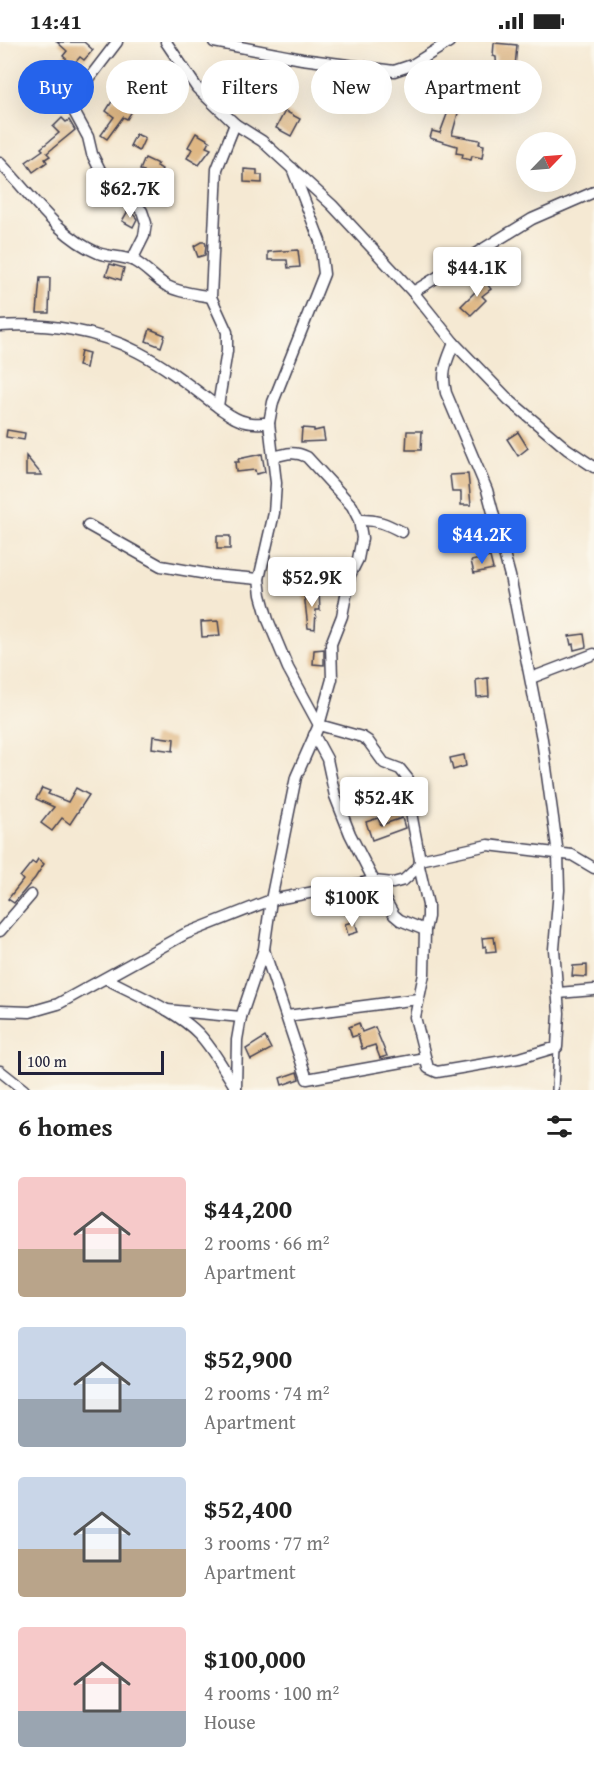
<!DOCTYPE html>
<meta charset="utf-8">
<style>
body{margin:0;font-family:"Gentium Book Plus",serif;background:#f6f6f6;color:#222;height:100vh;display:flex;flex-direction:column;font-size:22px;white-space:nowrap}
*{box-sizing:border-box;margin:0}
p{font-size:20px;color:#767676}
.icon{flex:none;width:33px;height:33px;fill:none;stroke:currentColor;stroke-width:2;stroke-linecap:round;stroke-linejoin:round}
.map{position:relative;height:1048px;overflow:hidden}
.side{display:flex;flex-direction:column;background:#fff;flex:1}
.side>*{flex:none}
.top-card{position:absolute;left:18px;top:18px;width:558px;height:54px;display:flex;gap:12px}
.needle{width:39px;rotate:65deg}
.fabs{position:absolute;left:516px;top:90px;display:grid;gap:12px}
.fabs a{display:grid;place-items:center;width:60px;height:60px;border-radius:50%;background:#fff;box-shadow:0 6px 24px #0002;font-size:30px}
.scale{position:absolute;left:18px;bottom:15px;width:146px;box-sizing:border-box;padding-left:6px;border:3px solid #22223b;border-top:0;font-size:16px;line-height:21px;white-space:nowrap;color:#22223b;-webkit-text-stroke:4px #fbf7ec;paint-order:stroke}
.price{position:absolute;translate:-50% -51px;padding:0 14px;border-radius:6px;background:#fff;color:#222;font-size:20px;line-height:39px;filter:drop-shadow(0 2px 3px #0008)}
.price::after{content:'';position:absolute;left:50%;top:36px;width:18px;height:14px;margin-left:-9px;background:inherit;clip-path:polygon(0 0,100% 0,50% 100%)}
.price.active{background:#2563eb;color:#fff}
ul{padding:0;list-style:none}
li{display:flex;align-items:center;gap:18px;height:150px;padding:0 18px}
li span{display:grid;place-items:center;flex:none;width:168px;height:120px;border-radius:6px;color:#555}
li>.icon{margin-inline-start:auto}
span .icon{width:72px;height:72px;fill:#fffc;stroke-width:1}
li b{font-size:26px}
h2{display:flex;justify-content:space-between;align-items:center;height:72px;padding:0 18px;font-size:26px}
.chip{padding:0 21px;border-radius:27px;background:#fff;box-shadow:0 6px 24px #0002;font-size:21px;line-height:54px}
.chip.active{background:#2563eb;color:#fff}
.status{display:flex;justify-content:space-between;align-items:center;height:42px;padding:0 30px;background:#fff;direction:ltr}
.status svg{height:16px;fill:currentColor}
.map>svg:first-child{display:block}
.building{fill:#dfb784}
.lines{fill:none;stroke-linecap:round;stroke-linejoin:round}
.service-casing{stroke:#424052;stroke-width:8}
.minor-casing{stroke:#424052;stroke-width:13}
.service{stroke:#fff;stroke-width:5}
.minor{stroke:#fff;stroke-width:10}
</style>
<div class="status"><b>14:41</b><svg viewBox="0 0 49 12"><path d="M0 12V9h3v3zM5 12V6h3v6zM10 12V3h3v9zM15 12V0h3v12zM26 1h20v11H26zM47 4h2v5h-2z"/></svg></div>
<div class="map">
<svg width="594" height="1048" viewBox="0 0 594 1048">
<rect width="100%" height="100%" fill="#fbf7ec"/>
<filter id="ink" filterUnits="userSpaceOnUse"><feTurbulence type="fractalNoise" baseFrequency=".0167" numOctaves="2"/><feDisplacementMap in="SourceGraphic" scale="12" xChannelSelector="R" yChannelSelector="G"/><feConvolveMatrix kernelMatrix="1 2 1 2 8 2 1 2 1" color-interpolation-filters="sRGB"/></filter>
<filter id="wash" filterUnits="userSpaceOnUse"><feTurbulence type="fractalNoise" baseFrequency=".008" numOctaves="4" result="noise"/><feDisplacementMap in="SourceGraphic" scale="24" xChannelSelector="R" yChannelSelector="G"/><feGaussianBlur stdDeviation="1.35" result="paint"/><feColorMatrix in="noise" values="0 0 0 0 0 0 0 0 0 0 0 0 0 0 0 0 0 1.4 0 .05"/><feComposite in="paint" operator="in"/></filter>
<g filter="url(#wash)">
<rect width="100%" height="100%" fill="#f5e9d3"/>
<g id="blocks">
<g class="building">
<polygon points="57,0 84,0 93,8 84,18 80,15 73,23 63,14 67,9"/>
<polygon points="494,1 517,3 514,36 497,35 496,15 493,14"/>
<polygon points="265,36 276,43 264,60 254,53 257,49 257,44"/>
<polygon points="222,43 242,56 236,61 225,54"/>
<polygon points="437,49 452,53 453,49 463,53 452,93 480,98 479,102 484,103 482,116 472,114 471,118 462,116 463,112 456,111 457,104 430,96 432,89 440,91 449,67 433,62"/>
<polygon points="114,56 121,61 122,58 134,66 127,77 123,75 107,97 101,93 114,75 106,69"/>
<polygon points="285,69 300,77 291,94 276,86"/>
<polygon points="62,76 66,80 69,78 75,88 47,111 50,114 45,117 47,120 33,130 26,120 43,108 41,106 59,91 53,85"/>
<polygon points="196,91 210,99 206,105 211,107 199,123 187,116 192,107 188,105"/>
<polygon points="136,92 145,96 139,109 130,104"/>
<polygon points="145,116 158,122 157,124 162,127 157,139 142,133 144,129 140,128"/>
<polygon points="244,127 257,128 257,133 262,133 262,141 244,140"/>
<polygon points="129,167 137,177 133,185 122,179"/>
<polygon points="201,200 205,200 206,203 205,213 198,215 194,204"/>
<polygon points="298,208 300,225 288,226 287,218 268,218 268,210"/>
<polygon points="110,222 124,226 121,238 106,233"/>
<polygon points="40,236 50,236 49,271 37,271"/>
<polygon points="483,237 491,247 482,254 486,258 471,273 461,264 479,246 477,244"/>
<polygon points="150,287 165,293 161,305 146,299"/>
<polygon points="81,309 89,311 86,326 78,324"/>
<polygon points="302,386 314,387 314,389 323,387 325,399 301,400"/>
<polygon points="7,388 25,391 24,398 6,395"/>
<polygon points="407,389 422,389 421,408 406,408"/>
<polygon points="518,390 528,406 518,414 507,397"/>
<polygon points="262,412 265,430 256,432 255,428 236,430 235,420 239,420 238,417"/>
<polygon points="26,414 42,433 26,433"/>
<polygon points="468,432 471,463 461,463 461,450 452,450 450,433"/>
<rect x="217" y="494" width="13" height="13"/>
<polygon points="490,515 493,527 474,531 471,519"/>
<polygon points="319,550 320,568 316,568 315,587 308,586 304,551"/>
<polygon points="218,579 220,594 202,595 201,580"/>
<polygon points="584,592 586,605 574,608 573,602 571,603 569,594"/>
<polygon points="324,607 324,623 313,622 314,608"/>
<polygon points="488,636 489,654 477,655 476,638"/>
<polygon points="153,694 174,697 173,709 152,706"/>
<polygon points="464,713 466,724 453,728 450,716"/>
<polygon points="42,746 50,749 48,752 68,760 76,746 89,753 70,782 62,776 52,789 41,781 54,765 36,757"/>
<polygon points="378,776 381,783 402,776 405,786 372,798 366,780"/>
<polygon points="38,817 44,822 35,836 14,861 8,857 23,838 20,835 32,820 35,822"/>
<polygon points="355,879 358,890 348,893 345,882"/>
<polygon points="494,895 496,909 486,910 486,904 483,905 482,896"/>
<polygon points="587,923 587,935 572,934 573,924"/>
<polygon points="359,981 362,990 375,985 387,1014 380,1016 375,1003 362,1007 358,993 352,995 349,985"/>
<polygon points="265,995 271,1007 251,1018 246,1007"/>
<polygon points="297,1030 299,1037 282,1043 280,1036"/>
</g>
</g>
</g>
<g filter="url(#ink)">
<use href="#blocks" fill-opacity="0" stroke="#424052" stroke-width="1.5"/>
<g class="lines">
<g class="service-casing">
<polyline id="service" points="555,1048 557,1006"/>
</g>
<g class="minor-casing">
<g id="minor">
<polyline points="117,0 71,60 71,64 88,95 92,112 101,130 142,169 146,181 144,194 132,218"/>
<polyline points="166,0 197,46 235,82 262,99 332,163 413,250 454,301 509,358 567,407 594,425"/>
<polyline points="214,0 302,17 394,29 412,23 449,0"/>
<path d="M0,121C30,151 57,194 98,211C109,215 123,214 134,219C147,226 155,237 167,244C180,251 196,252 211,255"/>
<path d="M292,126L320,199L324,232L273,360L269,381L276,441L274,471L259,537L261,553L268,578L288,626L319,683L362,695L368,699L384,721L400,727L408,737L412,776L420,818L419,824L428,863V875L425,888L424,932L415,975L428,1026L437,1030L520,1016L557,1005L559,971L554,907L559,848L558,812L542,697L510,534L487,448L446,351C441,330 446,321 454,301"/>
<polyline points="413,250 532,177 594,150"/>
<path d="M0,284C47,281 97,288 138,310C167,325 193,346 218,365C227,371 235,378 246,380C253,382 262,381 269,381"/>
<polyline points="218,364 227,309 227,290 211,255 217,127 235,82"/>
<path d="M359,478C376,477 387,482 402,490"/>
<polyline points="88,483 161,524 213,533 259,537"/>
<polyline points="531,636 594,612"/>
<polyline points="314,693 327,717 335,754 350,792 374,839 394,873 400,878 425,888"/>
<polyline points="420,818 488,803 572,813 594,826"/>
<polyline points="0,889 31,853"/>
<polyline points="264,908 307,1037 425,1016"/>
<path d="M107,937C135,952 177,969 199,992C214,1008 224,1028 236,1046"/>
<polyline points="558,951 594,948"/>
<polyline points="167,968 241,975"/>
<polyline points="0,969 30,970 58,962 185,892 271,858 374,839 393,841 404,838 419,824"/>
<polyline points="287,974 418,957"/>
<polyline points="0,1029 24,1048"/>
<path d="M236,1046L237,998L241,975L264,907L271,858L296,735L319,683L332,637L331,602L342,574L350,533L358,517L362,496L359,478L352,464L307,415C295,409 287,411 274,415"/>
</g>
</g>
<use href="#service" class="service"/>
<use href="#minor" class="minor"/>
</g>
</g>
</svg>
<div class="fabs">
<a><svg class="needle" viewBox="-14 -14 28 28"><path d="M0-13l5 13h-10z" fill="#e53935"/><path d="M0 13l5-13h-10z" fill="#767676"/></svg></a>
</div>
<div class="scale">100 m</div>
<b class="price" style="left:130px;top:177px">$62.7K</b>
<b class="price" style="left:477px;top:256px">$44.1K</b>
<b class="price active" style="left:482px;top:523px">$44.2K</b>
<b class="price" style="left:312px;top:566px">$52.9K</b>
<b class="price" style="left:384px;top:786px">$52.4K</b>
<b class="price" style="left:352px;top:886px">$100K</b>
<div class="top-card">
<a class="chip active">Buy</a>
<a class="chip">Rent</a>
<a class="chip">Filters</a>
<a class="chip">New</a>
<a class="chip">Apartment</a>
</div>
</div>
<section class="side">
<h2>6 homes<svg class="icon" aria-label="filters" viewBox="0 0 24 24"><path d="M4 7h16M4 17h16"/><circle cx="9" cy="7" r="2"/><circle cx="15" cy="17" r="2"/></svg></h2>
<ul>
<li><span style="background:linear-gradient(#f6c9c9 60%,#b9a48a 0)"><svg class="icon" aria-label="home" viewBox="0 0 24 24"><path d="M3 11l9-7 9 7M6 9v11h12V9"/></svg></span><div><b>$44,200</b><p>2 rooms · 66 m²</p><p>Apartment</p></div></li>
<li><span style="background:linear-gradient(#c9d6e8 60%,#9aa5b1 0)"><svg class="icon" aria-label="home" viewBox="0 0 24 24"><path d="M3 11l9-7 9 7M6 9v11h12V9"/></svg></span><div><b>$52,900</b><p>2 rooms · 74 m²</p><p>Apartment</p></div></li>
<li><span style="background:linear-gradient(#c9d6e8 60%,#b9a48a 0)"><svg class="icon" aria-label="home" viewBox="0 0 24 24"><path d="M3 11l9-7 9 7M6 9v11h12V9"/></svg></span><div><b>$52,400</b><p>3 rooms · 77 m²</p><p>Apartment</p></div></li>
<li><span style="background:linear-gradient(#f6c9c9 70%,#9aa5b1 0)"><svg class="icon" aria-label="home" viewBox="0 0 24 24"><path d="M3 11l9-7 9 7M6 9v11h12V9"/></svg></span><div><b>$100,000</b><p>4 rooms · 100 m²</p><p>House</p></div></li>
</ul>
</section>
